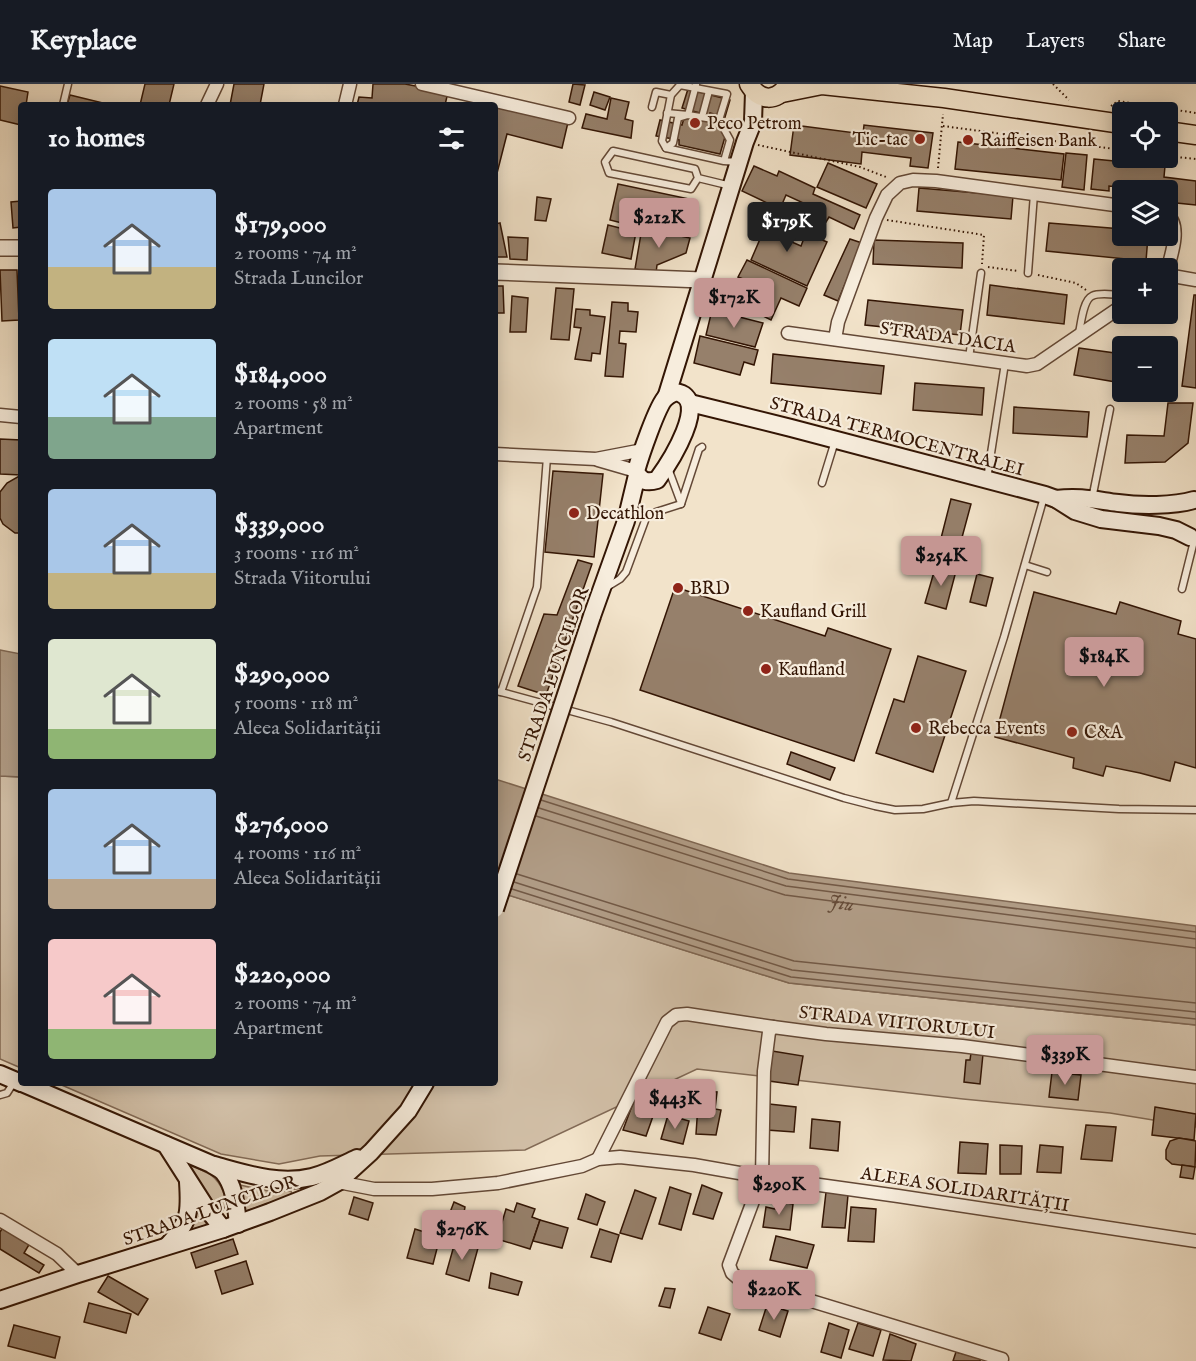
<!DOCTYPE html>
<meta charset="utf-8">
<style>
body{margin:0;font-family:"IM FELL English",serif;background:#242831;color:#f1f3f6;height:100vh;display:flex;flex-direction:column;font-size:22px;white-space:nowrap}
*{box-sizing:border-box;margin:0}
p{font-size:20px;color:#9ea1a6}
.icon{flex:none;width:33px;height:33px;fill:none;stroke:currentColor;stroke-width:2;stroke-linecap:round;stroke-linejoin:round}
.map{position:relative;flex:1;overflow:hidden}
.panel{position:absolute;left:18px;top:18px;width:480px;height:984px;display:flex;flex-direction:column;background:#171b24;border-radius:6px;box-shadow:0 3px 15px #0003}
.panel>*{flex:none}
.buttons{position:absolute;left:1112px;top:18px;display:grid;gap:12px}
.buttons a{display:grid;place-items:center;width:66px;height:66px;border-radius:6px;background:#171b24;box-shadow:0 3px 15px #0003;font-size:30px}
.price{position:absolute;translate:-50% -51px;padding:0 14px;border-radius:6px;background:#c59692;color:#111;font-size:20px;line-height:39px;filter:drop-shadow(0 2px 3px #0008)}
.price::after{content:'';position:absolute;left:50%;top:36px;width:18px;height:14px;margin-left:-9px;background:inherit;clip-path:polygon(0 0,100% 0,50% 100%)}
.price.selected{background:#222;color:#fff}
ul{padding:0;list-style:none}
li{display:flex;align-items:center;gap:18px;height:150px;padding:0 30px}
li span{display:grid;place-items:center;flex:none;width:168px;height:120px;border-radius:6px;color:#555}
li>.icon{margin-inline-start:auto}
span .icon{width:72px;height:72px;fill:#fffc;stroke-width:1}
li b{font-size:26px}
h2{display:flex;justify-content:space-between;align-items:center;height:72px;padding:0 30px;font-size:26px}
header{display:flex;align-items:center;gap:36px;box-sizing:border-box;height:84px;padding:0 30px;background:#171b24;border-bottom:2px solid #363941}
header strong{font-size:28px}
nav{display:flex;gap:33px;margin-inline-start:auto;font-size:21px}
.map>svg:first-child{display:block}
.green{fill:#d2c0a8;stroke:#826a56;stroke-width:1.5}
.water{fill:#b19d87;stroke:#7f6753;stroke-width:1.5}
.lines{fill:none;stroke-linecap:round;stroke-linejoin:round}
.shore{stroke:#725946;stroke-width:1.5}
.building{fill:#96806b;stroke:#331504;stroke-width:1.5}
.service-casing{stroke:#634836;stroke-width:9}
.minor-casing{stroke:#634836;stroke-width:15}
.tertiary-casing{stroke:#634836;stroke-width:18}
.secondary-casing{stroke:#331504;stroke-width:20}
.primary-casing{stroke:#331504;stroke-width:21}
.path{stroke:#331504;stroke-width:2;stroke-dasharray:1.5 3;stroke-linecap:butt}
.service{stroke:#f7eddd;stroke-width:6}
.minor{stroke:#f7eddd;stroke-width:12}
.tertiary{stroke:#f7eddd;stroke-width:15}
.secondary{stroke:#f7eddd;stroke-width:16}
.primary{stroke:#f2e3ca;stroke-width:18}
.secondary-bridge-casing{stroke:#331504;stroke-width:20;stroke-linecap:butt}
.secondary-bridge{stroke:#f7eddd;stroke-width:16}
.poi-dot{fill:#8f2418;stroke:#f7eddd;stroke-width:2}
.labels{text-anchor:middle;stroke-width:4.5;stroke-linejoin:round;paint-order:stroke}
.poi-label{font-size:18px;fill:#331504;stroke:#f7eddd;text-anchor:start}
.street-label{font-size:18px;fill:#331504;stroke:#f7eddd}
.water-label{font-size:20px;font-style:italic;fill:#654b38;stroke:#f7eddd}
</style>
<header>
<strong>Keyplace</strong>
<nav><a>Map</a><a>Layers</a><a>Share</a></nav>
</header>
<div class="map">
<svg width="1196" height="1277" viewBox="0 0 1196 1277">
<rect width="100%" height="100%" fill="#f2e3ca"/>
<filter id="stains"><feTurbulence type="fractalNoise" baseFrequency=".00333" numOctaves="4"/><feColorMatrix values="0 0 0 0 .2 0 0 0 0 .09 0 0 0 0 .02 0 0 0 .5 -.17"/></filter>
<radialGradient id="worn" r=".72"><stop offset=".6" stop-color="#630" stop-opacity="0"/><stop offset="1" stop-color="#630" stop-opacity=".3"/></radialGradient>
<g class="green">
<polygon points="0,692 21,693 21,984 0,975"/>
<polygon points="495,807 789,899 1196,941 1196,1043 1110,1029 963,1015 697,985 525,1066 320,1072 279,1080 221,1070 57,999 495,999"/>
<path d="M187,1080H189C196,1084 205,1087 211,1091C221,1099 229,1115 224,1126L217,1128Z"/>
<polygon points="240,1101 268,1107 291,1107 292,1111 246,1127 243,1125 239,1103"/>
<polygon points="196,1124 206,1139 206,1141 189,1147"/>
</g>
<g class="water">
<polygon points="0,566 21,570 21,693 0,692"/>
<polygon points="495,695 789,789 1196,842 1196,941 789,899 495,807"/>
</g>
<g class="lines">
<g class="shore">
<polyline points="541,716 788,795 1196,848"/>
<polyline points="539,724 786,802 1196,855"/>
<path id="s1" d="M536,732L785,811L1196,864"/>
<polyline points="517,790 794,877 1196,919"/>
<polyline points="514,798 792,886 1196,928"/>
<polyline points="512,805 791,893 1196,935"/>
</g>
</g>
<g class="building">
<polygon points="145,0 174,0 169,21 140,21"/>
<polygon points="234,0 264,0 260,21 230,21"/>
<polygon points="373,0 405,0 448,8 445,21 395,21 381,19 381,21 357,21 359,13 372,14"/>
<polygon points="573,0 585,1 580,21 569,18"/>
<polygon points="0,2 28,8 26,21 21,21 21,41 0,36"/>
<polygon points="688,5 730,16 725,33 710,29 708,42 727,46 720,70 679,61 679,56 656,52 660,36 682,41 686,27 707,31 682,24"/>
<polygon points="594,8 610,13 605,26 590,21"/>
<polygon points="70,11 111,21 67,21"/>
<polygon points="611,14 629,18 625,35 633,37 631,54 582,44 586,30 607,35"/>
<polygon points="498,19 569,34 562,64 507,50 495,97 495,35"/>
<polygon points="794,41 863,50 864,41 933,49 928,84 910,82 911,74 862,68 861,80 790,71"/>
<polygon points="958,58 1064,70 1061,96 955,85"/>
<polygon points="1066,69 1087,71 1084,106 1062,103"/>
<polygon points="1094,75 1165,82 1164,93 1196,97 1196,121 1167,118 1167,106 1151,106 1109,102 1109,107 1091,105"/>
<polygon points="828,79 877,100 866,124 817,103"/>
<polygon points="754,82 777,92 779,87 815,104 813,110 860,131 854,145 829,133 826,138 806,129 810,122 786,111 780,125 742,107"/>
<polygon points="618,100 694,116 688,148 640,137 638,143 610,136"/>
<polygon points="919,104 1013,112 1011,135 917,127"/>
<polygon points="537,113 551,115 546,137 535,136"/>
<polygon points="21,117 21,143 13,144 11,118"/>
<polygon points="763,132 782,141 778,152 801,162 806,149 827,158 807,202 751,176 760,155 754,152"/>
<polygon points="500,139 507,173 495,173 495,140"/>
<polygon points="1049,139 1122,145 1122,152 1148,152 1146,177 1046,167"/>
<polygon points="608,141 636,148 631,175 602,169"/>
<polygon points="642,144 690,154 686,169 657,181 656,189 635,185"/>
<polygon points="508,153 528,154 527,176 510,175"/>
<polygon points="850,155 862,159 838,217 824,211"/>
<polygon points="874,156 963,159 962,184 873,180"/>
<polygon points="747,176 807,204 799,222 781,214 771,236 737,219 748,197 738,193"/>
<polygon points="0,186 17,186 19,236 2,237"/>
<polygon points="990,201 1067,211 1064,240 987,231"/>
<polygon points="495,202 503,202 504,229 495,229"/>
<polygon points="556,204 574,205 569,256 551,255"/>
<polygon points="1194,211 1196,211 1196,304 1182,302"/>
<polygon points="512,212 528,214 526,248 510,248"/>
<polygon points="868,216 963,226 960,251 865,241"/>
<polygon points="612,218 628,219 628,227 638,228 636,248 620,247 619,259 626,260 623,293 605,292"/>
<polygon points="576,225 590,226 590,231 605,233 600,270 592,269 591,277 575,275 581,244 574,243"/>
<polygon points="712,226 763,239 755,263 706,251"/>
<polygon points="700,252 758,266 754,281 744,278 740,291 694,279"/>
<polygon points="1079,264 1122,270 1122,299 1074,291"/>
<polygon points="773,270 884,282 881,310 771,299"/>
<polygon points="915,299 984,304 982,331 913,326"/>
<polygon points="1168,319 1193,319 1188,359 1165,378 1125,379 1127,351 1164,352"/>
<polygon points="1014,323 1089,328 1087,353 1013,349"/>
<polygon points="0,355 21,356 21,391 0,390"/>
<polygon points="553,387 603,390 594,473 545,468"/>
<polygon points="21,391 21,449 15,449 3,440 0,434 0,408 7,399"/>
<polygon points="951,415 971,420 957,472 938,466"/>
<polygon points="578,476 592,480 546,611 518,602 544,530 557,531"/>
<polygon points="936,481 956,487 946,525 925,519"/>
<polygon points="977,490 993,494 986,522 970,518"/>
<polygon points="675,503 825,552 828,544 891,565 854,677 640,606"/>
<polygon points="1034,508 1116,530 1120,518 1181,537 1178,550 1196,555 1196,684 1175,678 1170,697 1140,689 1106,682 1103,692 1073,684 1074,674 995,653"/>
<polygon points="918,572 966,587 933,688 876,669 894,615 904,618"/>
<polygon points="791,668 835,684 830,696 787,680"/>
<polygon points="772,967 803,972 798,1001 769,997"/>
<polygon points="971,969 983,970 980,1000 964,998 966,976 970,976"/>
<polygon points="1052,988 1081,991 1078,1016 1049,1013"/>
<polygon points="672,1001 681,1002 673,1033 664,1031"/>
<polygon points="704,1007 717,1008 715,1025 721,1026 716,1051 696,1050 698,1021 703,1021"/>
<polygon points="636,1011 658,1018 646,1052 623,1046"/>
<polygon points="769,1020 796,1023 794,1048 767,1046"/>
<polygon points="1155,1023 1196,1030 1194,1056 1152,1051"/>
<polygon points="668,1031 689,1037 683,1060 661,1055"/>
<polygon points="812,1035 840,1038 838,1067 810,1064"/>
<polygon points="1086,1041 1116,1043 1112,1077 1081,1075"/>
<polygon points="1179,1054 1196,1057 1195,1083 1172,1080 1166,1075 1166,1066 1170,1057"/>
<polygon points="960,1058 988,1060 986,1090 958,1089"/>
<polygon points="1000,1061 1022,1062 1021,1090 1000,1090"/>
<polygon points="1040,1061 1063,1063 1061,1089 1037,1088"/>
<polygon points="1182,1081 1195,1083 1193,1095 1180,1093"/>
<polygon points="702,1101 722,1109 713,1135 693,1130"/>
<polygon points="670,1103 691,1110 681,1146 659,1140"/>
<polygon points="635,1106 656,1114 642,1155 620,1149"/>
<polygon points="826,1108 848,1111 845,1144 822,1143"/>
<polygon points="586,1110 605,1118 597,1141 578,1135"/>
<polygon points="354,1113 373,1119 368,1136 349,1130"/>
<polygon points="775,1117 793,1120 790,1146 763,1143 766,1123 775,1125"/>
<polygon points="454,1118 465,1123 463,1134 449,1131"/>
<polygon points="517,1119 535,1125 532,1133 540,1136 530,1165 497,1155 506,1125 514,1128"/>
<polygon points="851,1123 876,1125 874,1158 848,1157"/>
<polygon points="540,1136 568,1144 562,1164 533,1157"/>
<polygon points="3,1143 30,1159 24,1169 44,1181 39,1189 0,1165 0,1148"/>
<polygon points="415,1145 440,1153 433,1180 407,1174"/>
<polygon points="600,1145 619,1151 611,1178 591,1173"/>
<polygon points="776,1152 814,1161 807,1184 770,1176"/>
<polygon points="233,1155 238,1170 196,1184 191,1169"/>
<polygon points="455,1158 478,1164 469,1197 446,1190"/>
<polygon points="246,1177 253,1200 222,1210 215,1187"/>
<polygon points="491,1189 522,1198 518,1211 489,1204"/>
<polygon points="108,1192 148,1215 138,1231 98,1208"/>
<polygon points="665,1204 675,1205 670,1224 659,1222"/>
<polygon points="89,1219 131,1230 126,1249 84,1238"/>
<polygon points="767,1221 788,1227 780,1253 759,1246"/>
<polygon points="708,1223 730,1230 721,1256 699,1249"/>
<polygon points="829,1239 849,1246 841,1274 821,1268"/>
<polygon points="858,1239 881,1246 873,1272 849,1265"/>
<polygon points="14,1241 60,1253 55,1274 8,1262"/>
<polygon points="890,1250 916,1260 911,1277 883,1276"/>
<polygon points="956,1268 981,1274 980,1277 953,1277"/>
</g>
<g class="lines">
<g class="service-casing">
<g id="service">
<polyline points="63,21 68,0"/>
<polyline points="652,23 656,8 671,11"/>
<polyline points="667,29 688,31 696,1"/>
<polyline points="702,33 709,7"/>
<polyline points="666,64 673,59 678,34 688,31 719,36"/>
<polyline points="724,77 730,56 719,36 727,10 680,1 671,11 662,57 666,64 724,77 738,78"/>
<polyline points="698,94 691,105 609,89 605,78 613,67 695,85 698,94 731,102"/>
<polyline points="1028,189 1034,110"/>
<path d="M1079,249C1081,240 1083,216 1092,212C1100,208 1113,211 1122,211"/>
<polyline points="969,274 981,189"/>
<polyline points="668,384 681,419"/>
<polyline points="987,395 1005,279"/>
<polyline points="822,399 835,357"/>
<polyline points="1092,415 1110,325"/>
<polyline points="681,420 699,365 702,363"/>
<polyline points="1025,481 1047,488"/>
<polyline points="607,503 620,495 626,488 646,434 656,428 681,420"/>
<polyline points="1182,505 1194,457"/>
<polyline points="495,607 501,608 537,503 547,373"/>
<polyline points="501,608 611,638 844,714 875,722 895,726 923,725 951,719 974,717 1119,725 1196,726"/>
<polyline points="951,719 1004,553 1044,413"/>
<polyline points="0,1011 7,1009 14,998"/>
</g>
</g>
<g class="minor-casing">
<g id="minor">
<polyline points="422,0 569,34"/>
<polyline points="207,21 217,0"/>
<polyline points="345,21 350,0"/>
<path d="M1167,131C1182,141 1171,172 1167,187"/>
<polyline points="1167,191 1196,196"/>
<polyline points="788,249 1027,282 1037,280 1122,222"/>
<polyline points="835,255 838,238 876,134 887,111 900,99 913,96 936,97 1122,122"/>
<polyline points="0,331 21,333"/>
<polyline points="495,370 596,375 643,366"/>
<polyline points="598,376 636,387"/>
<polyline points="598,1075 667,938 676,931 687,930 773,943"/>
<polyline points="338,1098 374,1105 432,1105 498,1099 582,1082 598,1075 620,1073 694,1081 762,1093 898,1112 1196,1157"/>
<polyline points="0,1136 57,1170 78,1190"/>
<polyline points="1002,1275 739,1195 732,1189 729,1181 762,1093 764,987 769,948 773,943 826,950 962,962 1196,993"/>
</g>
</g>
<g class="tertiary-casing">
<g id="tertiary">
<polyline points="0,164 21,164"/>
<polyline points="495,188 702,196"/>
</g>
</g>
<g class="secondary-casing">
<g id="secondary">
<path d="M675,308C713,313 668,381 657,396C647,399 640,397 636,387C640,373 657,322 666,313C669,311 672,310 675,308Z"/>
<polyline points="666,314 745,58 753,38 754,8"/>
<polyline points="690,319 791,344 1045,411 1056,415 1075,427 1101,435 1159,442 1176,446 1190,453"/>
<path d="M1056,415C1080,412 1095,416 1118,419C1140,422 1174,422 1194,416"/>
<polyline points="592,532 626,437 637,391"/>
<polyline points="0,990 21,999"/>
<path d="M22,999L211,1080C215,1083 220,1085 223,1088C235,1102 236,1123 238,1140"/>
<polyline points="166,1061 205,1122 223,1145"/>
<path d="M214,1081C247,1090 279,1101 312,1093C328,1089 342,1081 357,1074"/>
<path d="M168,1161C190,1138 190,1128 188,1098"/>
<polyline points="0,1216 78,1190 223,1145 270,1128 320,1108 338,1098 371,1068 408,1027 425,999"/>
</g>
</g>
<g class="primary-casing">
<g id="primary">
<path d="M749,0C760,18 776,18 788,1"/>
<polyline points="782,9 822,1 944,14 1122,40"/>
<polyline points="1167,47 1196,51"/>
</g>
</g>
<g class="path">
<polyline points="1053,0 1069,16"/>
<polyline points="1111,22 1118,17 1196,29"/>
<polyline points="943,42 1122,66"/>
<polyline points="758,61 860,83 886,93"/>
<polyline points="1167,72 1196,75"/>
<polyline points="938,84 943,30"/>
<polyline points="887,136 984,151 982,180"/>
<polyline points="988,183 1018,187"/>
<polyline points="1038,191 1076,199 1086,206"/>
</g>
<use href="#service" class="service"/>
<use href="#minor" class="minor"/>
<use href="#tertiary" class="tertiary"/>
<use href="#secondary" class="secondary"/>
<use href="#primary" class="primary"/>
<g class="secondary-bridge-casing">
<polyline id="secondary-bridge" points="495,825 592,532"/>
</g>
<use href="#secondary-bridge" class="secondary-bridge"/>
</g>
<g class="poi-dot">
<circle cx="695" cy="39" r="6"/>
<circle cx="920" cy="55" r="6"/>
<circle cx="968" cy="56" r="6"/>
<circle cx="574" cy="429" r="6"/>
<circle cx="678" cy="504" r="6"/>
<circle cx="748" cy="527" r="6"/>
<circle cx="766" cy="585" r="6"/>
<circle cx="916" cy="644" r="6"/>
<circle cx="1072" cy="648" r="6"/>
</g>
<g class="labels">
<g class="poi-label">
<text x="707" y="45">Peco Petrom</text>
<text x="908" y="61" text-anchor="end">Tic-tac</text>
<text x="980" y="62">Raiffeisen Bank</text>
<text x="586" y="435">Decathlon</text>
<text x="690" y="510">BRD</text>
<text x="760" y="533">Kaufland Grill</text>
<text x="778" y="591">Kaufland</text>
<text x="928" y="650">Rebecca Events</text>
<text x="1084" y="654">C&amp;A</text>
</g>
<g class="street-label">
<text transform="translate(948 253) rotate(8)" y="6">STRADA DACIA</text>
<text transform="translate(897 352) rotate(15)" y="6">STRADA TERMOCENTRALEI</text>
<text transform="translate(553 590) rotate(-71)" y="6">STRADA LUNCILOR</text>
<text transform="translate(897 938) rotate(6)" y="6">STRADA VIITORULUI</text>
<text transform="translate(965 1105) rotate(9)" y="6">ALEEA SOLIDARITĂȚII</text>
<text transform="translate(210 1126) rotate(-19)" y="6">STRADA LUNCILOR</text>
</g>
<g class="water-label">
<text dy="7" stroke="none"><textPath href="#s1" startOffset="318">Jiu</textPath></text>
</g>
</g>
<rect width="100%" height="100%" filter="url(#stains)"/>
<rect width="100%" height="100%" fill="url(#worn)"/>
</svg>
<div class="buttons">
<a><svg class="icon" aria-label="locate" viewBox="0 0 24 24"><circle cx="12" cy="12" r="6"/><path d="M12 2v4M12 18v4M2 12h4M18 12h4"/></svg></a>
<a><svg class="icon" aria-label="layers" viewBox="0 0 24 24"><path d="M12 4l9 5-9 5-9-5zM3 14l9 5 9-5"/></svg></a>
<a>+</a>
<a>−</a>
</div>
<b class="price" style="left:659px;top:165px">$212K</b>
<b class="price selected" style="left:787px;top:169px">$179K</b>
<b class="price" style="left:734px;top:245px">$172K</b>
<b class="price" style="left:941px;top:503px">$254K</b>
<b class="price" style="left:1104px;top:604px">$184K</b>
<b class="price" style="left:1065px;top:1002px">$339K</b>
<b class="price" style="left:675px;top:1046px">$443K</b>
<b class="price" style="left:779px;top:1132px">$290K</b>
<b class="price" style="left:462px;top:1177px">$276K</b>
<b class="price" style="left:774px;top:1237px">$220K</b>
<section class="panel">
<h2>10 homes<svg class="icon" aria-label="filters" viewBox="0 0 24 24"><path d="M4 7h16M4 17h16"/><circle cx="9" cy="7" r="2"/><circle cx="15" cy="17" r="2"/></svg></h2>
<ul>
<li><span style="background:linear-gradient(#a9c7e8 65%,#c2b280 0)"><svg class="icon" aria-label="home" viewBox="0 0 24 24"><path d="M3 11l9-7 9 7M6 9v11h12V9"/></svg></span><div><b>$179,000</b><p>2 rooms · 74 m²</p><p>Strada Luncilor</p></div></li>
<li><span style="background:linear-gradient(#bfe0f5 65%,#7fa58c 0)"><svg class="icon" aria-label="home" viewBox="0 0 24 24"><path d="M3 11l9-7 9 7M6 9v11h12V9"/></svg></span><div><b>$184,000</b><p>2 rooms · 58 m²</p><p>Apartment</p></div></li>
<li><span style="background:linear-gradient(#a9c7e8 70%,#c2b280 0)"><svg class="icon" aria-label="home" viewBox="0 0 24 24"><path d="M3 11l9-7 9 7M6 9v11h12V9"/></svg></span><div><b>$339,000</b><p>3 rooms · 116 m²</p><p>Strada Viitorului</p></div></li>
<li><span style="background:linear-gradient(#dfe7d0 75%,#8fb573 0)"><svg class="icon" aria-label="home" viewBox="0 0 24 24"><path d="M3 11l9-7 9 7M6 9v11h12V9"/></svg></span><div><b>$290,000</b><p>5 rooms · 118 m²</p><p>Aleea Solidarității</p></div></li>
<li><span style="background:linear-gradient(#a9c7e8 75%,#b9a48a 0)"><svg class="icon" aria-label="home" viewBox="0 0 24 24"><path d="M3 11l9-7 9 7M6 9v11h12V9"/></svg></span><div><b>$276,000</b><p>4 rooms · 116 m²</p><p>Aleea Solidarității</p></div></li>
<li><span style="background:linear-gradient(#f6c9c9 75%,#8fb573 0)"><svg class="icon" aria-label="home" viewBox="0 0 24 24"><path d="M3 11l9-7 9 7M6 9v11h12V9"/></svg></span><div><b>$220,000</b><p>2 rooms · 74 m²</p><p>Apartment</p></div></li>
</ul>
</section>
</div>
